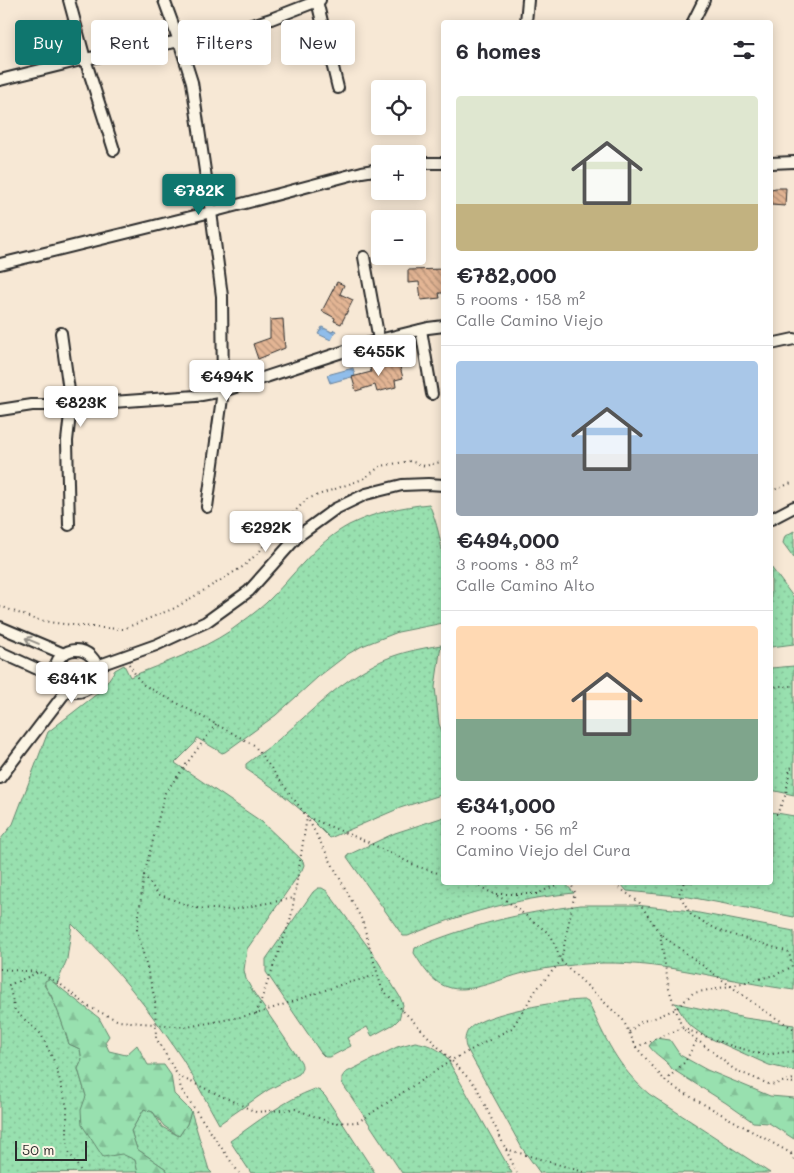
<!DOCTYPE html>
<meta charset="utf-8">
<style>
body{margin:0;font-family:Mali,sans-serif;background:#f2f2f3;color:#2b2b33;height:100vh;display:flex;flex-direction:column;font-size:19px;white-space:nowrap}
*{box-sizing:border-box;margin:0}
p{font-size:16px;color:#7c7c81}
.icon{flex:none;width:28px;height:28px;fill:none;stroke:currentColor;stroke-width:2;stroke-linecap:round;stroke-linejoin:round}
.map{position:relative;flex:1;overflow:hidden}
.panel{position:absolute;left:441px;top:20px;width:332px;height:865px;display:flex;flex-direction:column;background:#fff;border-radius:5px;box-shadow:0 2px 12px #0003}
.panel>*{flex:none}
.top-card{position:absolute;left:15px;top:20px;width:351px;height:45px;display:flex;gap:10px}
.buttons{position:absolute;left:371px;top:80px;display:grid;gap:10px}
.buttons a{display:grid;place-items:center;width:55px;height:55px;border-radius:5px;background:#fff;box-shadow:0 2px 12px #0003;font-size:25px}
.scale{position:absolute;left:15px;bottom:12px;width:72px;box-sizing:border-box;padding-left:5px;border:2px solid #2b2b2b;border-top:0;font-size:14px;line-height:18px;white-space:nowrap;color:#2b2b2b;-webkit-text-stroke:4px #fcf5e5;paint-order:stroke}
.price{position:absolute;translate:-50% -42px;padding:0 11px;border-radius:5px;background:#fff;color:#222;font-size:16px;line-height:32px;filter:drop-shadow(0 1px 2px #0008)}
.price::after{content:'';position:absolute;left:50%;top:30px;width:15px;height:11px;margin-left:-8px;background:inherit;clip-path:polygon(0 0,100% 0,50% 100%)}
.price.on{background:#0f766e;color:#fff}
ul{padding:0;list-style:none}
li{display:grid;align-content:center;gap:10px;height:265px;padding:0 15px}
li+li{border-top:1px solid #e1e1e2}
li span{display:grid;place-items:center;height:155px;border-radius:5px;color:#555}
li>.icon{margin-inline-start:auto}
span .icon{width:90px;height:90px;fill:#fffc;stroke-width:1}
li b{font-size:21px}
h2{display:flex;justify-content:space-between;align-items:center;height:60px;padding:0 15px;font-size:21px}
.tag{padding:0 18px;border-radius:5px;background:#fff;box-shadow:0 2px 12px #0003;font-size:18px;line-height:45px}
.tag.on{background:#0f766e;color:#fff}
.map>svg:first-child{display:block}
.grass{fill:url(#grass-dots);stroke:#62866d}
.forest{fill:url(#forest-firs);stroke:#62866d}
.water{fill:url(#water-waves);stroke:#68839e}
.building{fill:url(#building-back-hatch);stroke:#2b2b2b}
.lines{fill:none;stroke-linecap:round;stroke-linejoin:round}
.minor-casing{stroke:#2b2b2b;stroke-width:14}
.path{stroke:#2b2b2b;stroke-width:2;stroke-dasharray:1 4;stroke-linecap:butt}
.minor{stroke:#fcf5e5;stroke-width:10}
.oneway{stroke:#949088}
</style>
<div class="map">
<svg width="794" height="1173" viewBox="0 0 794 1173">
<defs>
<pattern id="grass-dots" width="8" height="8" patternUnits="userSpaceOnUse" patternTransform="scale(1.25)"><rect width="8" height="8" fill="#98e0af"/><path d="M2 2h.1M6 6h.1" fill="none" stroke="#83c097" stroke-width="1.8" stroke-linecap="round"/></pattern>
<pattern id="forest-firs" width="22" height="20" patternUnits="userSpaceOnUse" patternTransform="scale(1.25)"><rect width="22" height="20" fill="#98e0af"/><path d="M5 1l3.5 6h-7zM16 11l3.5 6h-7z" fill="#83c097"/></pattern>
<pattern id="water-waves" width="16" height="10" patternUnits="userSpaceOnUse" patternTransform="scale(1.25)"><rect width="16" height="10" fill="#90bdea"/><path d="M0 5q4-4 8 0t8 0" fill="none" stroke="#769abe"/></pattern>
<pattern id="building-back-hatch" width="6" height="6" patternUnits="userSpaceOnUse" patternTransform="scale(1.25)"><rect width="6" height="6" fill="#e3b594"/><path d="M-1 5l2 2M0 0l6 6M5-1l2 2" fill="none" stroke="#b89379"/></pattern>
</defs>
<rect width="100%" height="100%" fill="#f7e8d5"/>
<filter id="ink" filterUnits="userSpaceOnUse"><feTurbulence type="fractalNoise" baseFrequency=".02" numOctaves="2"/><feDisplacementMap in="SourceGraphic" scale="10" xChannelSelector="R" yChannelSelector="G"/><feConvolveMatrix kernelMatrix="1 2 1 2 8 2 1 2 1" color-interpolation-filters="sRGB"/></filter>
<g filter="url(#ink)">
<g class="grass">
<path d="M429,504C445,541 447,584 443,623L398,632L362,646L348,654L318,677L276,715L225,752L222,753L219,751L197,738L195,743L175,763L262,822L303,861L304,865L302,870L247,949L244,970L246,979L252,990L301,1062C303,1067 302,1069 299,1074L268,1090L219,1124C207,1103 196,1081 183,1060C151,1011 114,965 72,924L67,959L57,984L49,980L44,985C56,1002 63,1023 69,1044L80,1049L82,1060L78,1069L86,1096L135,1160L138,1172L0,1173V840L13,824L48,732L102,690L115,670L124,665L130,677C163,663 200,651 230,631C242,622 255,613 266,603C293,577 315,543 349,525C375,512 401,507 429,504Z"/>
<polygon points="794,531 794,558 783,543 785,536"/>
<polygon points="771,567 794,598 794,644 771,647"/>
<path d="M441,645L435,687L439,724L444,737V794L400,808L330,838L307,815L278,791L246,769V764C259,754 273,745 285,734C314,709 341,681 375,664C396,653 418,649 441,645Z"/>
<polygon points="794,666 794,795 771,790 771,668"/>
<polygon points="771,812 794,816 794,917 689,897 627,891 620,883 771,882"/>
<path d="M444,817V882L565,883L574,893C516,899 462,913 408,936H403L347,857L348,855L395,833Z"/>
<polygon points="318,888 322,888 327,891 374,955 400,997 403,1005 399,1019 394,1024 372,1036 367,1027 347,1038 351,1046 330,1057 325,1057 321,1053 266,972 266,959 313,892"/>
<path d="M581,905H635L683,910L794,931V990C729,982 669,962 603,963C577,964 549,967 524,973C502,978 473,993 451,988C432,984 423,967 414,953L415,948C473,924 520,913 581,905Z"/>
<path d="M584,1000L588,1002C605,1038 618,1068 649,1094L770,1173H540L522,1148L466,1047C464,1041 465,1034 469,1029C483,1013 562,1000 584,1000Z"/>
<polygon points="675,1003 745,1018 794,1025 794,1071 769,1065 703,1035 688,1024"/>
<path d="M415,1042C427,1044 435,1047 445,1055L512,1173H402L342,1083V1077L345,1073L397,1047Z"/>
<path d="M315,1089L320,1091L325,1096L375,1173H251L230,1141C256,1123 284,1100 315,1089Z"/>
<polygon points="144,1109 153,1112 162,1127 179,1136 187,1124 191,1111 209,1170 212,1173 168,1173 166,1169 137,1149 131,1131"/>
</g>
<g class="forest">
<path d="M49,979L99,1018L109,1036L105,1042L109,1051L126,1055L137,1045L148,1065H164L171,1075L174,1094L191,1111L187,1124L179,1136L164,1126L153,1112L144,1109L131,1131L137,1149L166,1169L168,1173H138L135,1160L122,1154L103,1157L82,1125L81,1110L86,1096L78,1069L82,1060L80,1049L69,1044C64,1027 58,1011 51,995C48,990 44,987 45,981Z"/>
<path d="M655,1038L670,1040L680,1055L707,1070L770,1096L794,1098V1139L769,1123L753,1122L726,1103L672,1069C666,1059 656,1056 649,1046Z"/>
</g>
<g class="water">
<polygon points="322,327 332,332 334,330 336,331 331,340 318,334"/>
<polygon points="353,368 355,376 330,383 327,375"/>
</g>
<g class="building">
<polygon points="776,188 786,188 785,206 771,205 771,189"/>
<polygon points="444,269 444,293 439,293 440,298 421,300 419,282 408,283 408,270"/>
<polygon points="337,282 344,285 340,294 353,300 341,324 334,321 335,318 322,311"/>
<polygon points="283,319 285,348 258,359 253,344 270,338 270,320"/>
<polygon points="383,360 385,367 399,363 403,378 395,380 396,387 377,392 375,385 356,391 352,377 371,372 369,363"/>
</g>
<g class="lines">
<g class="minor-casing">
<g id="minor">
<polyline points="69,0 85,59 114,150"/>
<polyline points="164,0 179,41 192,82 211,212 222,296 223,391 207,507"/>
<polyline points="317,1 338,88"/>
<polyline points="526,22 528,0"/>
<polyline points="693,22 704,0"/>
<polyline points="0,80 85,59 233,31 271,19 320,0"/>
<polyline points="418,163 444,163"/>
<polyline points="771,163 794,162"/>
<polyline points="364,257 379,340"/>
<polyline points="0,264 211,212 362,172 380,169"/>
<polyline points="421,330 432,394"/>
<polyline points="61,333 71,405 67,441 69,525"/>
<polyline points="771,344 794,339"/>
<polyline points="0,410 32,405 71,405 196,396 223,391 379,340 428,328 444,326"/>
<polyline points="771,519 794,507"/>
<polyline points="0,627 64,654"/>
<circle cx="76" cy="671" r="21"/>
<polyline points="0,652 57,678"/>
<polyline points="97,666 156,645 206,622 249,591 298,536 335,509 366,494 402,485 428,484 444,485"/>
<polyline points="0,778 67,690"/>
</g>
</g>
<g class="path">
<polyline points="771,491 794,482"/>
<polyline points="0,606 34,619 55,623 101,628 123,629 175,608 244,566 260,551 268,539 307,499 363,479 381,466 410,461 425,466 444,461"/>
<polyline points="129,664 137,677 144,685 254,745 307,817 362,920 382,989 476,1086 517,1173"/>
<polyline points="771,689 777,686 794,686"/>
<polyline points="216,724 165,793 144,875 137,930 155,999 156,1038 178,1076 256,1112 295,1109 332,1123 358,1122 452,1060 512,1028 536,990 561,961 575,892 570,882"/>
<polyline points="771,814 777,814 786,794 790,768 794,767"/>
<polyline points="144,875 158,894 195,908 231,910 294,898"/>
<polyline points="469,882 475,884 483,882"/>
<polyline points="611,882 639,902 660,934 763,1010 794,1029"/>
<polyline points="475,884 507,901 551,935 561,961 623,1020 636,1047 668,1084 794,1155"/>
<polyline points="496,894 537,894 562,882"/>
<polyline points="660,934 669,989 682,1028 735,1070 771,1085 794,1079"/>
<polyline points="0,969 39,972 60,984 89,1007 119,1021 187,1027 256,1014 340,985 378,975"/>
<polyline points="37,973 9,985 15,1011 41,1034 55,1063 67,1107 67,1135 69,1152 82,1173"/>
<polyline points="256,1014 291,918 307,817 370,843 416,866 444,875"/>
<polyline points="629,1032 642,1021 652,1019 676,1009 693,993 730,986 775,975 792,967 789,952 720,931 691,915 679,894 684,882"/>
<polyline points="636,1047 682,1028 735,1047 765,1055 794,1051"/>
<polyline points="178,1076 181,1089 239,1173"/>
<polyline points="665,1081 685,1062 697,1040"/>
<polyline points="787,1082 794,1083"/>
<polyline points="506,1149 587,1173"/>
<polyline points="791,1154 794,1163"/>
</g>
<use href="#minor" class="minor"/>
</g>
<defs><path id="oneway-shaft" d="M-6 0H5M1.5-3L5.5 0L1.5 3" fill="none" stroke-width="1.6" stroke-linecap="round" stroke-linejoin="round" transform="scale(1.25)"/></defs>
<use class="oneway" href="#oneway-shaft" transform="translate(32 641) rotate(-157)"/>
</g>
</svg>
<div class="buttons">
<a><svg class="icon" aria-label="locate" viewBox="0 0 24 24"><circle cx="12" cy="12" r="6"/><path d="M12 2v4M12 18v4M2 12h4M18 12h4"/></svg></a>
<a>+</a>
<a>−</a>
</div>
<div class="scale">50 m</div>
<b class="price on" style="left:199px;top:216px">€782K</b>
<b class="price" style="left:379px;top:377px">€455K</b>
<b class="price" style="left:227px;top:402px">€494K</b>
<b class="price" style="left:81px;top:428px">€823K</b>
<b class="price" style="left:266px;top:553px">€292K</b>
<b class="price" style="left:72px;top:704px">€341K</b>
<div class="top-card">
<a class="tag on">Buy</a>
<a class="tag">Rent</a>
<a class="tag">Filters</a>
<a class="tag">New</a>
</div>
<section class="panel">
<h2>6 homes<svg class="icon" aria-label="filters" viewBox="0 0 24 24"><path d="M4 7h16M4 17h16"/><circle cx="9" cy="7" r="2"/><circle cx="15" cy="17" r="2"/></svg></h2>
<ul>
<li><span style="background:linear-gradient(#dfe7d0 70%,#c2b280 0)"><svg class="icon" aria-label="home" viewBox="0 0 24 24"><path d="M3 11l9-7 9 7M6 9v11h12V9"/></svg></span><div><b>€782,000</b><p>5 rooms · 158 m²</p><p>Calle Camino Viejo</p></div></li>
<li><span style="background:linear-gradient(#a9c7e8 60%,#9aa5b1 0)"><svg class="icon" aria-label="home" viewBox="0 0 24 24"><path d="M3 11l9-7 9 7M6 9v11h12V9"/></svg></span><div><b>€494,000</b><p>3 rooms · 83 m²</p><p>Calle Camino Alto</p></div></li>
<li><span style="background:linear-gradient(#ffd9b3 60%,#7fa58c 0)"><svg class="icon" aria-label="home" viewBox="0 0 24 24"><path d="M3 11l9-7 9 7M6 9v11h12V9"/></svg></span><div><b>€341,000</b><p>2 rooms · 56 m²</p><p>Camino Viejo del Cura</p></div></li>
</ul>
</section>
</div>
